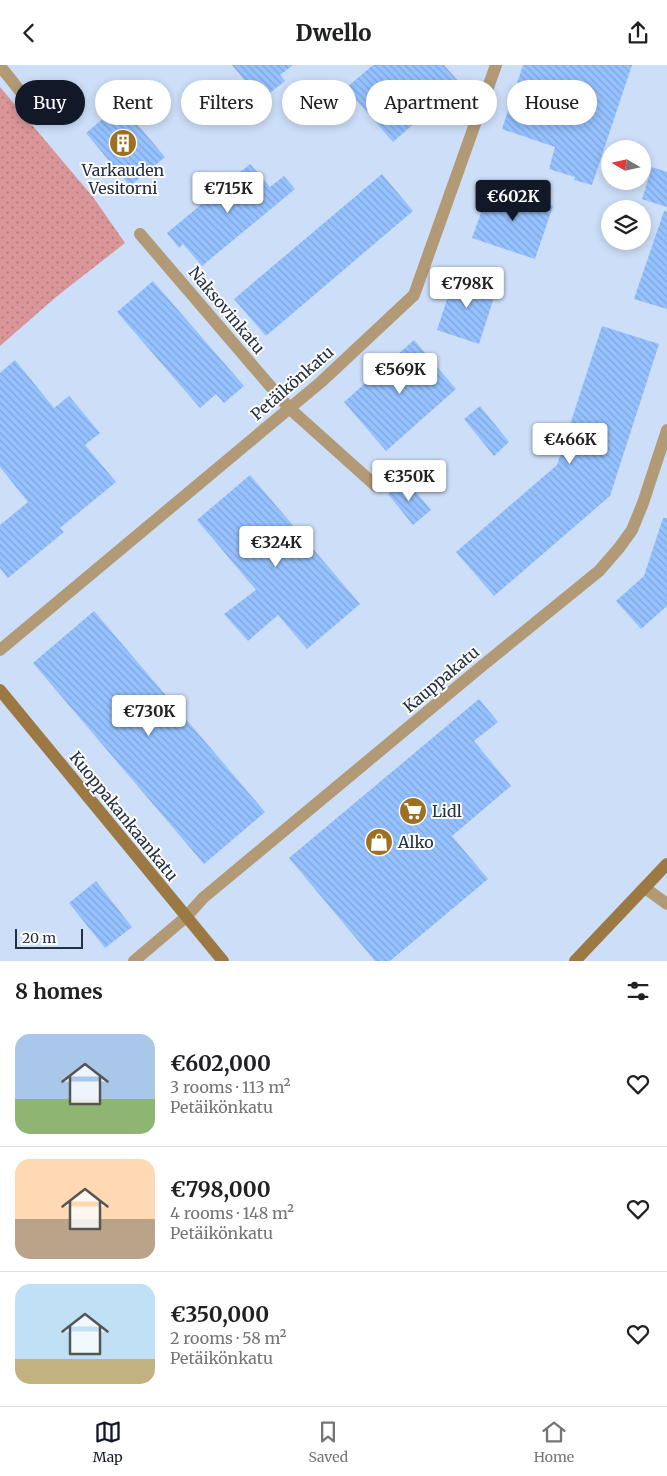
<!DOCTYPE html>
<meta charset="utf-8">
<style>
body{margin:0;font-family:Merriweather,serif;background:#f6f6f6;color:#202124;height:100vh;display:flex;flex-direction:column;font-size:19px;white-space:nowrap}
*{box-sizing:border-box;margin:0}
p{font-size:16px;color:#757577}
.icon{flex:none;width:28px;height:28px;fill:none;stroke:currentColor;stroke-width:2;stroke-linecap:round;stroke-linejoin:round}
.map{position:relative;height:896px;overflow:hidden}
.side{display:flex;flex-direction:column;background:#fff;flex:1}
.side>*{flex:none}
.hud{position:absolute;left:15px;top:15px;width:638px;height:45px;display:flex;gap:10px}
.needle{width:32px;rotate:279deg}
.fabs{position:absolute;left:601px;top:75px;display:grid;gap:10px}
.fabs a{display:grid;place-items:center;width:50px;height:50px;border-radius:50%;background:#fff;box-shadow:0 2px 8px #0003;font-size:25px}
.scale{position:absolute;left:15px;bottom:12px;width:68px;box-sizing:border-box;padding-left:5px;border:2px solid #243040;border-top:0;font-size:14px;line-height:18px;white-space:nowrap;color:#243040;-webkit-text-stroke:4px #fdfdfd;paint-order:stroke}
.price{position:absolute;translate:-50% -42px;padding:0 11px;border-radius:5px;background:#fff;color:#222;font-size:16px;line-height:32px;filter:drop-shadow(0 1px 2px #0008)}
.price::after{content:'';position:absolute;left:50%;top:30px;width:15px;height:11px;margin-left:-8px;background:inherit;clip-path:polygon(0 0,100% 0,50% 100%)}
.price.active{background:#111827;color:#fff}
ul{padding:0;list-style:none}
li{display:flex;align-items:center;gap:15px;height:125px;padding:0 15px}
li+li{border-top:1px solid #e0e0e0}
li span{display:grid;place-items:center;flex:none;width:140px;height:100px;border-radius:15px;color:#555}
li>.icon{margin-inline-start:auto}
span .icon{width:60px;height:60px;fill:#fffc;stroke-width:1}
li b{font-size:21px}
h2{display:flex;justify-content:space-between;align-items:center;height:60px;padding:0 15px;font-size:21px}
.tag{padding:0 18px;border-radius:22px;background:#fff;box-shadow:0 2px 8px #0003;font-size:18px;line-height:45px}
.tag.active{background:#111827;color:#fff}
header{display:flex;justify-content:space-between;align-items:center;height:65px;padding:0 15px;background:#fff;font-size:22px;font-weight:800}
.menu{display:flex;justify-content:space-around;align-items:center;height:70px;border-top:1px solid #e0e0e0;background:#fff;font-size:14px;color:#757577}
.menu a{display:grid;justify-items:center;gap:2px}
.menu .active{color:#111827}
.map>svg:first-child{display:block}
.grass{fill:url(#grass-dots)}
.building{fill:url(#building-back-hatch)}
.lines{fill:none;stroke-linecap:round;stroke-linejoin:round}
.service{stroke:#b29a77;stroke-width:12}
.minor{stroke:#b29a77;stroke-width:12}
.secondary{stroke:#9c7842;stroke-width:12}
.labels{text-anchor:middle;stroke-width:4;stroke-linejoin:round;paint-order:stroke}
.poi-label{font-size:16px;fill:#243040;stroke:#fdfdfd;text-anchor:start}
.street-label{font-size:16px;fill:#243040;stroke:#fdfdfd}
</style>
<header><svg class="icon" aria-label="back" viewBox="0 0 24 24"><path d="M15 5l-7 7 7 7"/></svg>Dwello<svg class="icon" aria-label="share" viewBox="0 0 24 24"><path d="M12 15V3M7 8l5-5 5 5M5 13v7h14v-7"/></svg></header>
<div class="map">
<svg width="667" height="896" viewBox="0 0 667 896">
<defs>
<pattern id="grass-dots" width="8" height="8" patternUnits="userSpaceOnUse" patternTransform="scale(1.25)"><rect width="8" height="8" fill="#d99598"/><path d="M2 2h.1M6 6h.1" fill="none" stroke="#b07a7d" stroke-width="1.8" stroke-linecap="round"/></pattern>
<pattern id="building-back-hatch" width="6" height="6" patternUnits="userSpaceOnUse" patternTransform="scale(1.25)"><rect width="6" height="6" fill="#95c1fe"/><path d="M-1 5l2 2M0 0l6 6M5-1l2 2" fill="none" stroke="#80a6db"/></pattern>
</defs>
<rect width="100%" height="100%" fill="#ccdef8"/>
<polygon class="grass" points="0,22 93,132 125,178 56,232 0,281"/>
<g class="building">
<polygon points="232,0 293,0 280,10 285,16 261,35"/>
<polygon points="373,0 444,0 460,18 393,77 346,23"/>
<polygon points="523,0 632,0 592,120 574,115 575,112 549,104 555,82 502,64"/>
<polygon points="120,39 165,92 130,121 86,68"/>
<polygon points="250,99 270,122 284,111 295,124 202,201 183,179 179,183 167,168"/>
<polygon points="652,102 667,107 667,142 642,134"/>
<polygon points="382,109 413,146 266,271 234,234"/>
<polygon points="491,120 553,141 535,194 472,173"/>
<polygon points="664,146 667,147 667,244 634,234"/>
<polygon points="455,210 497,223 479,279 437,265"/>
<polygon points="153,216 244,321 224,338 216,329 200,343 117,247"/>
<polygon points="602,261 659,279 610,431 494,531 456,487 557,400"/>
<polygon points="414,275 456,324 386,386 344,337"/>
<polygon points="15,295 54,343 69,331 100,368 85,380 116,417 60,463 64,467 8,513 0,503 0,460 28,437 0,402 0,308"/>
<polygon points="480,341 509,377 494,391 464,354"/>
<polygon points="250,410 360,539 307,584 278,550 248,576 224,549 256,525 197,455"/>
<polygon points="405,414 431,445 413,460 388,429"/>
<polygon points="663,453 667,453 667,541 641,564 616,536 644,511"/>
<polygon points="94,546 265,747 204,799 33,598"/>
<polygon points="479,634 498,657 474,676 511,721 452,771 488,814 390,896 375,896 289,793"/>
<polygon points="96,816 132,862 105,883 69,838"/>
</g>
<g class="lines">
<polyline class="service" points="645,823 667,839"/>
<g class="minor">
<polyline points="0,1 33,42"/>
<polyline points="140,169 289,343 376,421"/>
<polyline points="0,585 321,317 414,230 496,0"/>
<polyline points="134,896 186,852 203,833 482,601 599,506 619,483 632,465 643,438 667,365"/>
</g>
<g class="secondary">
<polyline points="0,625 223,896"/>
<polyline points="575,896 667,799"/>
</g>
</g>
<defs>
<g id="building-disc" transform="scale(1.4375)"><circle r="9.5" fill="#9e7122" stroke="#fdfdfd"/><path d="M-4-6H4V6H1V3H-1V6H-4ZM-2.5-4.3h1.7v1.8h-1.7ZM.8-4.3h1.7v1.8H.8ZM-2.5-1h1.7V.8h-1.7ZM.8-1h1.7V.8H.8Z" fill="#fff"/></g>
<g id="supermarket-disc" transform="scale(1.4375)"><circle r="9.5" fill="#9e7122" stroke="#fdfdfd"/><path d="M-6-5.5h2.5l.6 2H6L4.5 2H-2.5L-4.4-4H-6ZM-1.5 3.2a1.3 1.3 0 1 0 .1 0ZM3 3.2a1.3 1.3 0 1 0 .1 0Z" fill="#fff"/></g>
<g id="shop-disc" transform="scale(1.4375)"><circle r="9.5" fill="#9e7122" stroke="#fdfdfd"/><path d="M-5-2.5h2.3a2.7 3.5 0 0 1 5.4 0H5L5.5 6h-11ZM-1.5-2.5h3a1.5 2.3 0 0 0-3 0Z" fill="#fff"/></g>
</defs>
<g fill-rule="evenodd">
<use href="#building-disc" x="123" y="78"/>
<use href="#supermarket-disc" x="413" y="746"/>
<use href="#shop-disc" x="379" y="777"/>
</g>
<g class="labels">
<g class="poi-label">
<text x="123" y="111" text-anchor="middle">Varkauden<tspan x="123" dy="18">Vesitorni</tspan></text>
<text x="432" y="752">Lidl</text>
<text x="398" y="783">Alko</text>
</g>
<g class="street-label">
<text transform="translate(227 245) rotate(50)" y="6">Naksovinkatu</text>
<text transform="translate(292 318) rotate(-41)" y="6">Petäikönkatu</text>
<text transform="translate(441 614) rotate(-40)" y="6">Kauppakatu</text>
<text transform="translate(124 751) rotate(51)" y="6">Kuoppakankaankatu</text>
</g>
</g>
</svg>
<div class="fabs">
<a><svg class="needle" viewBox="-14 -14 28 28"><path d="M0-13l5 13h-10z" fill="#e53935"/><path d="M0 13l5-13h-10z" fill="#757577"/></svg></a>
<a><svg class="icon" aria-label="layers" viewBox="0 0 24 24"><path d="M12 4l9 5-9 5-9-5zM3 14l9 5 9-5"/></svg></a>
</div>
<div class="scale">20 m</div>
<b class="price" style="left:228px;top:149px">€715K</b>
<b class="price active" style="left:513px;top:157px">€602K</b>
<b class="price" style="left:467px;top:244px">€798K</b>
<b class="price" style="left:400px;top:330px">€569K</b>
<b class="price" style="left:570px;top:400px">€466K</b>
<b class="price" style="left:409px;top:437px">€350K</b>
<b class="price" style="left:276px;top:503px">€324K</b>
<b class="price" style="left:149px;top:672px">€730K</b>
<div class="hud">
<a class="tag active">Buy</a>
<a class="tag">Rent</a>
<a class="tag">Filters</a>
<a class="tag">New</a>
<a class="tag">Apartment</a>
<a class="tag">House</a>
</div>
</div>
<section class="side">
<h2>8 homes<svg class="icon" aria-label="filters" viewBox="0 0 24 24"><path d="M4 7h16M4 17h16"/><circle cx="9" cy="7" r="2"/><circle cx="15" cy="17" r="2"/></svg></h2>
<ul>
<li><span style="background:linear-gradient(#a9c7e8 65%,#8fb573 0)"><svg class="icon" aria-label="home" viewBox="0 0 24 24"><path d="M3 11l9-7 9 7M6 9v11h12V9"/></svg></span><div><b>€602,000</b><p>3 rooms · 113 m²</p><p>Petäikönkatu</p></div><svg class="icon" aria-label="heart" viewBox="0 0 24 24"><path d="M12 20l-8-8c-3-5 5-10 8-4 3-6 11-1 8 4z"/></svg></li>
<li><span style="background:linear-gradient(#ffd9b3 60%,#b9a48a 0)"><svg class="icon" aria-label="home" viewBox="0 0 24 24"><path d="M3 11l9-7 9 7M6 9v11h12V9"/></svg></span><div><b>€798,000</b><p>4 rooms · 148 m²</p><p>Petäikönkatu</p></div><svg class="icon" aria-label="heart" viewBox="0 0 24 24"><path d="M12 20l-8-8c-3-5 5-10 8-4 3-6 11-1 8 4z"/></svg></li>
<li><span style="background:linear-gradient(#bfe0f5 75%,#c2b280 0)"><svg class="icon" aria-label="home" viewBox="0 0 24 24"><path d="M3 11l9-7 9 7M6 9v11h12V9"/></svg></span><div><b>€350,000</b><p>2 rooms · 58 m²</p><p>Petäikönkatu</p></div><svg class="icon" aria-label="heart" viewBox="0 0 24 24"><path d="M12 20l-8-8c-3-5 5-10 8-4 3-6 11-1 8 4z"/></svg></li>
</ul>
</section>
<nav class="menu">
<a class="active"><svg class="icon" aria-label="map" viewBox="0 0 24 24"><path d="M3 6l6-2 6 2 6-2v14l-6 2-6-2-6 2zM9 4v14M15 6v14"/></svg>Map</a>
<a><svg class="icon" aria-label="saved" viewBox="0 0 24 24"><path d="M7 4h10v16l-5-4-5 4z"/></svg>Saved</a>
<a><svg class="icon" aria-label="home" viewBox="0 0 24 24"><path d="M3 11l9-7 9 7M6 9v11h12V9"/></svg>Home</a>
</nav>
